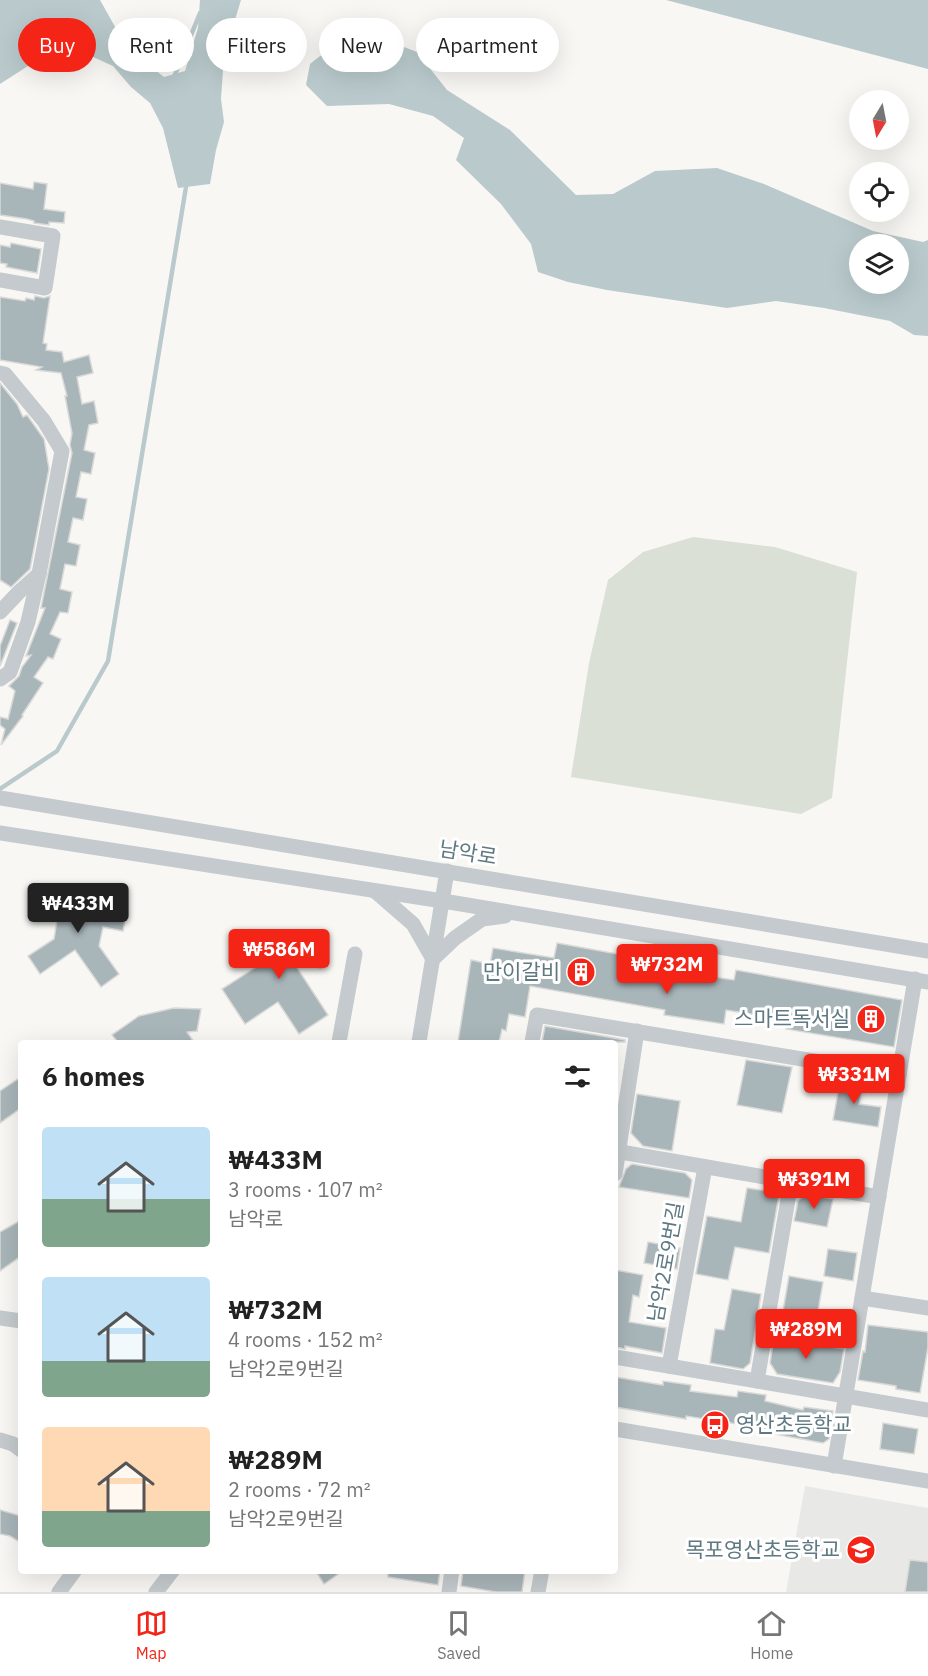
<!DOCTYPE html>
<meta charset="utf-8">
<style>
body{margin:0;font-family:"IBM Plex Sans","Noto Sans KR",sans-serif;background:#f6f6f6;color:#222;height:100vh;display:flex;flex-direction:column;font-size:22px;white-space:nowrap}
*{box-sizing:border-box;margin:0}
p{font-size:20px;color:#767676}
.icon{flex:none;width:33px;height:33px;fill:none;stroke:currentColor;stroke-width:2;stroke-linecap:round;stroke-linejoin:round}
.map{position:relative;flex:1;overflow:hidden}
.panel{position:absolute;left:18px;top:1040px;width:600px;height:534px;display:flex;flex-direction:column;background:#fff;border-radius:6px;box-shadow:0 6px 24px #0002}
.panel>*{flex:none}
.top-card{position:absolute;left:18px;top:18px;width:600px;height:54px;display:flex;gap:12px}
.needle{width:39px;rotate:190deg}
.buttons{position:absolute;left:849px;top:90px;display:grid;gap:12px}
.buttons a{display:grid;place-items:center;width:60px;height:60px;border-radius:50%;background:#fff;box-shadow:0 6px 24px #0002;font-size:30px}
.price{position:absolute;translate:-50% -51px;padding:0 14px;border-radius:6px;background:#f42417;color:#fff;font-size:20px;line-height:39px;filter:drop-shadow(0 2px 3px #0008)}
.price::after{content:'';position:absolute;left:50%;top:36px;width:18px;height:14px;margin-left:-9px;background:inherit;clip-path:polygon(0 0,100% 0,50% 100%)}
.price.active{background:#222;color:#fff}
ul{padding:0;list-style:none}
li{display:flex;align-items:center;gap:18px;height:150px;padding:0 24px}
li span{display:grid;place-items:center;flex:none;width:168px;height:120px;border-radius:6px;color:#555}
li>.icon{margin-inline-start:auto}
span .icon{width:72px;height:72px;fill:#fffc;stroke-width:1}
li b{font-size:26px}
h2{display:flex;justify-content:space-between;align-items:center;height:72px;padding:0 24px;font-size:26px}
.pill{padding:0 21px;border-radius:27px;background:#fff;box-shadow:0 6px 24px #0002;font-size:21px;line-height:54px}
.pill.active{background:#f42417;color:#fff}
.dock{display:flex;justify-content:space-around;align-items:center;height:84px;border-top:2px solid #e0e0e0;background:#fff;font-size:16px;color:#767676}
.dock a{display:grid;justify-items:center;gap:3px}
.dock .active{color:#f42417}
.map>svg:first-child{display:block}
.built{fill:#e8e9e7}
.green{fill:#dae0d5}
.water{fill:#bacacc;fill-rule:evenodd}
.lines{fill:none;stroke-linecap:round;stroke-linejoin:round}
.stream{stroke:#bacacc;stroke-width:4.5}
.building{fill:#a8b5b9;stroke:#d9d9d7;stroke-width:1.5}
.minor{stroke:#c4cacd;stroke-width:15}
.labels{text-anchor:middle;stroke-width:6;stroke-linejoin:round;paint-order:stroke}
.street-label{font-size:21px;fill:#5f7982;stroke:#fff}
.poi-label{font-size:21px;fill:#5f7982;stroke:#fff;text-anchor:end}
</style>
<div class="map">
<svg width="928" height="1592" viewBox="0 0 928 1592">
<rect width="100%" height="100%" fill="#f8f7f4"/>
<polygon class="built" points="805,1486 928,1508 928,1592 786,1592"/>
<polygon class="green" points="693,537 775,547 857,572 832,798 801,814 571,777 589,663 608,580 643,552"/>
<g class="water">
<polygon points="0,0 100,0 127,48 164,77 185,71 198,28 200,0 241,0 224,56 221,99 224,122 216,150 210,184 178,188 163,128 150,103 131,87 113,66 82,52 28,66 0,84"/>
<polygon points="666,0 928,0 928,69"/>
<path d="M383,39L417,52L447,90L510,130L576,195L613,194L655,171L717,168L764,184L873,231L923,242L928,240V336L914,335L890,321L824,308L776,301L727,308L607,290L568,282L538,272L531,244L501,204L456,160L464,138L433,116L389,104L327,106L306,85L310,64C340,40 346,41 383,39ZM860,244H898V284H860Z"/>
</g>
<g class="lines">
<g class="stream">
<polyline points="174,77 200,13"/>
<polyline points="0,789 57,751 108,661 186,187 185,182"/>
</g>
</g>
<g class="building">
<polygon points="34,182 47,184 44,209 65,212 64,223 49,222 49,225 34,223 34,221 27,219 0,215 0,183 33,189"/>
<polygon points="11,243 41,249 37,273 6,267 7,264 0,263 0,245 10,247"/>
<polygon points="35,296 44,298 50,296 43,343 47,344 46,350 62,352 64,362 89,355 93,373 77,377 82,404 94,401 98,423 89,425 84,450 95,453 91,474 81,472 76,497 87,499 83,520 73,518 68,542 80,545 76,566 65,564 60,589 72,592 68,613 60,612 50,634 61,639 53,659 48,657 34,677 43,683 22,715 23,716 1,745 5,729 0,725 0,717 8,719 15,691 9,686 19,676 22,667 31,655 26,656 45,608 41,608 72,453 70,445 72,433 65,396 67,396 61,373 36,370 42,367 0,360 0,297 25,301 26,298 34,300"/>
<polygon points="0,383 17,404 23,417 27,415 44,439 49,469 30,569 11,587 0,580"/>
<polygon points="10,620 17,623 0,666 0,646"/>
<polygon points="40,892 127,910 123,931 103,927 99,946 119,974 101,987 75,950 40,974 28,956 54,939 57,920 36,916"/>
<polygon points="249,930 325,944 321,968 294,963 328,1015 299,1034 278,1002 245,1024 222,989 270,958 245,954"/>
<polygon points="557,943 667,963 666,968 700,973 700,975 734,980 736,970 902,1000 894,1047 786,1029 788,1020 726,1010 724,1024 664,1015 665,1010 530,986 525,1017 509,1014 506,1031 502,1029 499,1042 458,1042 471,960 490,964 493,948 554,958"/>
<polygon points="174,1008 201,1009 197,1031 187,1032 194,1042 118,1042 112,1035 139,1016"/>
<polygon points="545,1026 625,1040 625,1042 542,1042"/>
<polygon points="746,1060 792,1067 782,1113 737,1105"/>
<polygon points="841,1076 864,1080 859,1104 881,1107 878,1127 833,1120"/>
<polygon points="21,1077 21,1108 0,1123 0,1091"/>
<polygon points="637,1094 680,1101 672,1151 643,1146 631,1133"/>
<polygon points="632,1164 685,1173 692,1180 689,1198 619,1187 626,1169"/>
<polygon points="747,1188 775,1192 779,1195 769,1253 735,1247 728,1280 696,1274 707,1216 741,1222"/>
<polygon points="806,1194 833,1199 827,1227 794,1221 798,1201"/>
<polygon points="21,1220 21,1256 0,1271 0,1232"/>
<polygon points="648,1242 680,1248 677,1269 644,1263"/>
<polygon points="828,1249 857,1253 853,1281 824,1276"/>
<polygon points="615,1270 643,1275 639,1297 633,1295 629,1322 666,1328 662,1353 625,1346 625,1349 615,1347"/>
<polygon points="789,1276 823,1282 817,1317 783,1311"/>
<polygon points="732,1289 761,1294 750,1363 743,1369 710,1363 715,1329 724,1330"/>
<polygon points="868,1325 928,1332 928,1347 920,1393 896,1389 896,1386 858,1380 863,1351 865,1352"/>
<polygon points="774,1338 844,1349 840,1372 833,1383 777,1374 770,1363"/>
<polygon points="615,1377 663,1385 663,1381 691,1385 690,1391 737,1397 738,1391 766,1395 765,1401 803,1410 804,1407 833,1411 829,1439 823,1443 763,1432 764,1428 686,1416 686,1419 615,1407"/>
<polygon points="883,1423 918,1429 914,1454 880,1449"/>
<polygon points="0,1510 21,1516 21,1543 10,1536 0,1534"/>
<polygon points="910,1560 928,1562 928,1592 905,1592"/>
<polygon points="315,1570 344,1570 324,1584"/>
<polygon points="388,1570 440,1570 438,1585 388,1577"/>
<polygon points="463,1570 525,1570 522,1592 496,1592 461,1586"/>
</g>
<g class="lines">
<g class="minor">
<polyline points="0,227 53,236 45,288 0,280"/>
<polyline points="0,373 5,374 44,421 62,451 39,574 28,622 10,672 0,679"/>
<polyline points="0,612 20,591 39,574"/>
<polyline points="0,798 928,951"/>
<polyline points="0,833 443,901 928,982"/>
<polyline points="375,891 413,924 433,959 455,938 482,919 505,916"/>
<polyline points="339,1042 355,954"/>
<polyline points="419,1042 447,871"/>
<polyline points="532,1042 537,1015 899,1075"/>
<polyline points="615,1151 879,1197"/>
<polyline points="615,1174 637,1031"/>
<polyline points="862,1298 928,1308"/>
<polyline points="0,1318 21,1321"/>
<polyline points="615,1357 928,1410"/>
<polyline points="669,1366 705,1167"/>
<polyline points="757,1381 791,1182"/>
<polyline points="615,1429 928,1481"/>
<polyline points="0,1440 13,1444 21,1450"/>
<polyline points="834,1466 915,979"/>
<polyline points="59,1592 75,1570"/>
<polyline points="156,1592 173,1570"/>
<polyline points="449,1592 452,1570"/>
<polyline points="538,1592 542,1570"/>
</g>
</g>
<defs>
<g id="building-disc" transform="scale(1.5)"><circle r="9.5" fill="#f42417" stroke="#fff"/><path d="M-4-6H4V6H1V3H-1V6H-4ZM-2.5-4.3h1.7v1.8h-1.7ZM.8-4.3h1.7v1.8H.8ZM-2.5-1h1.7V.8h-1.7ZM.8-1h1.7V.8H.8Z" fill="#fff"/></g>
<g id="bus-disc" transform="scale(1.5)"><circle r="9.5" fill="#f42417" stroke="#fff"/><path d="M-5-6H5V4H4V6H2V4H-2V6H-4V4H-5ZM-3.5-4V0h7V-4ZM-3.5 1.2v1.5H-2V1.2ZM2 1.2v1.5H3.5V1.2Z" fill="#fff"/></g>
<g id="school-disc" transform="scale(1.5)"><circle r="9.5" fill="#f42417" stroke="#fff"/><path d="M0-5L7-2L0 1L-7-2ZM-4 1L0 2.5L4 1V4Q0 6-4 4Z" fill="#fff"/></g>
</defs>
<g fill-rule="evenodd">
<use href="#building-disc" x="581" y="972"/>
<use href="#building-disc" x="871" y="1019"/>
<use href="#bus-disc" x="715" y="1425"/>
<use href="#school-disc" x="861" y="1550"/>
</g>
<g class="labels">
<g class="street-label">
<text transform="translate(468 853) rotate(9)" y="7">남악로</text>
<text transform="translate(666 1262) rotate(-80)" y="7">남악2로9번길</text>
</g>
<g class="poi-label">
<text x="560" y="979">만이갈비</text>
<text x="850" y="1026">스마트독서실</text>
<text x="736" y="1432" text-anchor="start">영산초등학교</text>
<text x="840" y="1557">목포영산초등학교</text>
</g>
</g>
</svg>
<div class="buttons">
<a><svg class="needle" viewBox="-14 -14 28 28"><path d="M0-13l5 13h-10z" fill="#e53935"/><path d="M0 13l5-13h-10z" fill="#767676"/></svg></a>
<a><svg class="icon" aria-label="locate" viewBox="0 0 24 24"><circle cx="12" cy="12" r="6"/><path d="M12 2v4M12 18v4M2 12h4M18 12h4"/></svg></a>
<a><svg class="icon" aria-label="layers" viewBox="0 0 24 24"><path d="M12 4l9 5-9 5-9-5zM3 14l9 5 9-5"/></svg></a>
</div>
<b class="price active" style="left:78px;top:934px">₩433M</b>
<b class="price" style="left:279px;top:980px">₩586M</b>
<b class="price" style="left:667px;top:995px">₩732M</b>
<b class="price" style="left:854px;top:1105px">₩331M</b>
<b class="price" style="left:814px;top:1210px">₩391M</b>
<b class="price" style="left:806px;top:1360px">₩289M</b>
<div class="top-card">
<a class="pill active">Buy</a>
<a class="pill">Rent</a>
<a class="pill">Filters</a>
<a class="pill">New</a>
<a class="pill">Apartment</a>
</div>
<section class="panel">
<h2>6 homes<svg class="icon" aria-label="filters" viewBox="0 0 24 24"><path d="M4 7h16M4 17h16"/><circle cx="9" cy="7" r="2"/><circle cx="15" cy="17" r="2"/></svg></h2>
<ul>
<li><span style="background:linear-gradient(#bfe0f5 60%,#7fa58c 0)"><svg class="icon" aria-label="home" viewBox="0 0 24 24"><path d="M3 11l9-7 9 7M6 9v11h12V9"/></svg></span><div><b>₩433M</b><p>3 rooms · 107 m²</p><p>남악로</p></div></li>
<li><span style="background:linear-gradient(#bfe0f5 70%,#7fa58c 0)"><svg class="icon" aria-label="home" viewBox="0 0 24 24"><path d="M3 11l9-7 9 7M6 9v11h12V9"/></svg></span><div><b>₩732M</b><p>4 rooms · 152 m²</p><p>남악2로9번길</p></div></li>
<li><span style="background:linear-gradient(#ffd9b3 70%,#7fa58c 0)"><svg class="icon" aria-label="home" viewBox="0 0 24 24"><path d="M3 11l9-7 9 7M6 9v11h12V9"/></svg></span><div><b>₩289M</b><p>2 rooms · 72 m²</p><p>남악2로9번길</p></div></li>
</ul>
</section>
</div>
<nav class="dock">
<a class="active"><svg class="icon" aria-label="map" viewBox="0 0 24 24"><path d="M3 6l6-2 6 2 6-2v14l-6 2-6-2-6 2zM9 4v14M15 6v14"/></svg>Map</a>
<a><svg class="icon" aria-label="saved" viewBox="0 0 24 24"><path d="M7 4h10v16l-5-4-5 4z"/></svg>Saved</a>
<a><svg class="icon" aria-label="home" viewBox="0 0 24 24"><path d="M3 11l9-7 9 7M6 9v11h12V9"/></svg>Home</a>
</nav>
